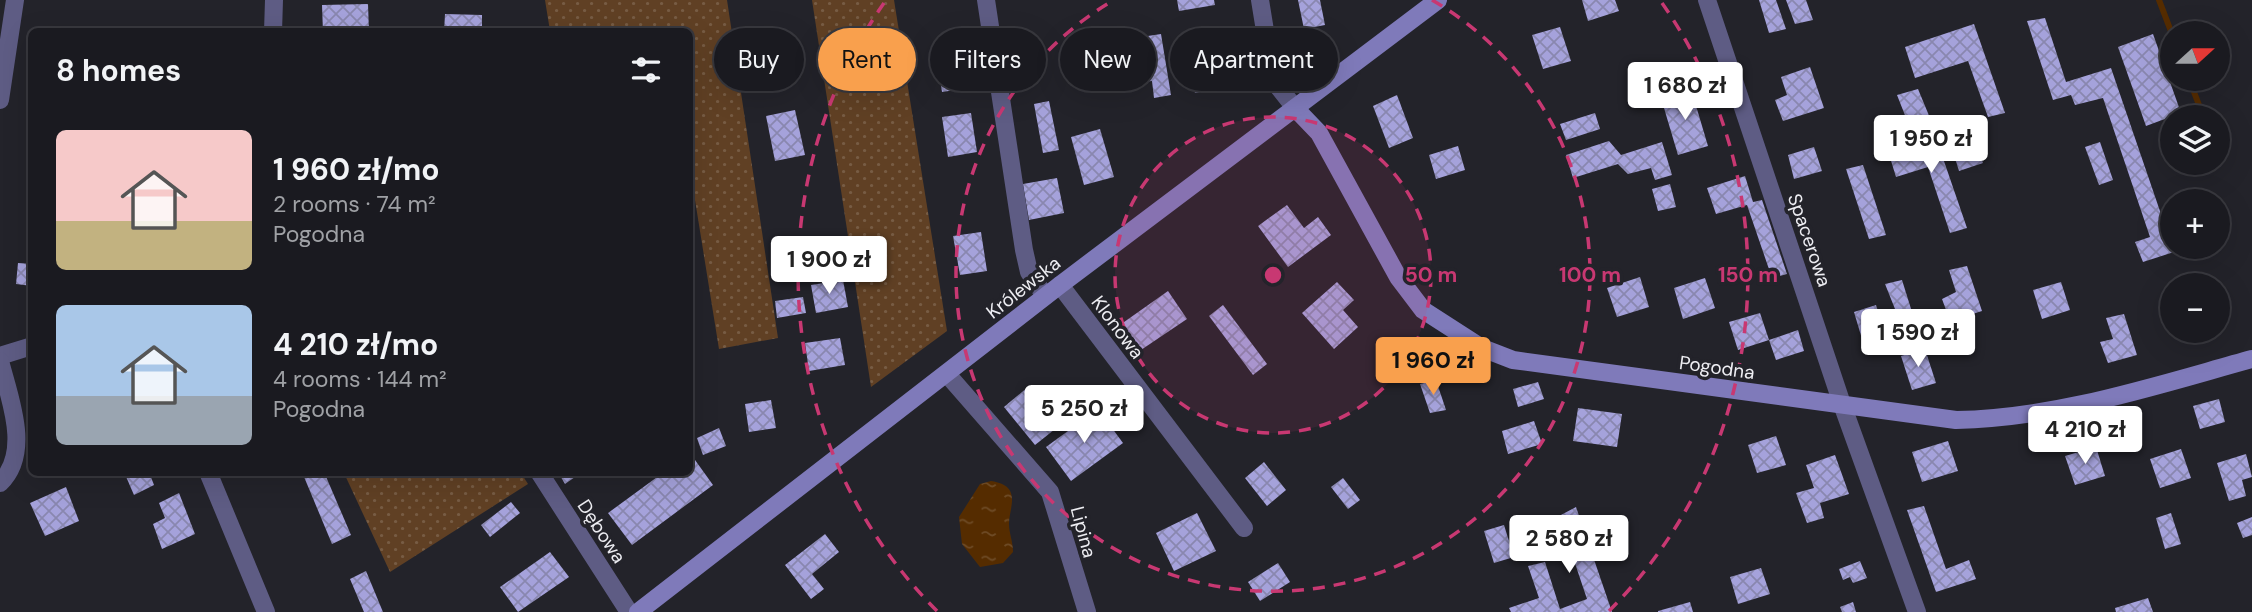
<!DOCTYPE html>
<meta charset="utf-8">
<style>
body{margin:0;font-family:"DM Sans",sans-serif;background:#232329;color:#f1f3f6;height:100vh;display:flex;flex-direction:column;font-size:26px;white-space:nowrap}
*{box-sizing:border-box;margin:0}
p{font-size:23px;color:#9fa1a5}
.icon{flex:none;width:38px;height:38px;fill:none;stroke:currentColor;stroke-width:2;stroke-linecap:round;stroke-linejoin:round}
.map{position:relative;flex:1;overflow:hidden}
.drawer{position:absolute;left:28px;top:28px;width:665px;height:448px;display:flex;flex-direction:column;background:#1a1a20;border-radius:10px;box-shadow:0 7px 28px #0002,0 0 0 2px #38383e}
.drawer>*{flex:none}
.hud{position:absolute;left:714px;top:28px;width:665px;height:63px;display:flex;gap:14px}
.needle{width:46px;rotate:69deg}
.buttons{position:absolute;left:2160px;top:21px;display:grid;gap:14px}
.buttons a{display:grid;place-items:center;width:70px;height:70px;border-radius:50%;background:#1a1a20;box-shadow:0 7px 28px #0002,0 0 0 2px #38383e;font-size:35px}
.price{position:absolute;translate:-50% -60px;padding:0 16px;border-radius:7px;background:#fff;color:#222;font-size:23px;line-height:46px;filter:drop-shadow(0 2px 4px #0008)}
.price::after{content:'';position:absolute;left:50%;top:42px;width:21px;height:16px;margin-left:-10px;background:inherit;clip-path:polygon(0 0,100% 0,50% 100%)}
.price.current{background:#f9a04d;color:#111}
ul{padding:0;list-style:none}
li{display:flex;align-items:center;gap:21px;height:175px;padding:0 28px}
li span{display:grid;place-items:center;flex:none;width:196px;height:140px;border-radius:10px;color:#555}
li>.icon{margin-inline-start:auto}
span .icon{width:84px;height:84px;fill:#fffc;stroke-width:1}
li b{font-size:30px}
h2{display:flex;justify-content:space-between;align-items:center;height:84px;padding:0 28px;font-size:30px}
.pill{padding:0 24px;border-radius:32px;background:#1a1a20;box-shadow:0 7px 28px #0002,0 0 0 2px #38383e;font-size:24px;line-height:63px}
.pill.current{background:#f9a04d;color:#111}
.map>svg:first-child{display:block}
.grass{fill:url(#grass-dots)}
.water{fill:url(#water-ripples)}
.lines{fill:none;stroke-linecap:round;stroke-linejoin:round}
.stream{stroke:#552c00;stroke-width:6}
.building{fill:url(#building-cross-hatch)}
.street{stroke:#5e5c84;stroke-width:18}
.secondary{stroke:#7f7aba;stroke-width:18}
.ring{fill:none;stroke:#c83872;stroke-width:3.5;stroke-dasharray:12 9}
.labels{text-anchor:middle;stroke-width:7;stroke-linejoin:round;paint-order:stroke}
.street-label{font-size:19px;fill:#ededf2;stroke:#23232a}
.centre{fill:#c83872;stroke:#23232a;stroke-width:3.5}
.ring-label{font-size:21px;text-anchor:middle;font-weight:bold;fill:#c83872;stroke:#23232a;stroke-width:7;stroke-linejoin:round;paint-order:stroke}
</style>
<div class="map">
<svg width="2252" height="612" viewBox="0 0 2252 612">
<defs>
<pattern id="grass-dots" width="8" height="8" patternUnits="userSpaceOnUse" patternTransform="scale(1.75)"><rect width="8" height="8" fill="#604024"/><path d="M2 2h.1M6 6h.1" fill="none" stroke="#775c44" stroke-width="1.8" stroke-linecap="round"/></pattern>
<pattern id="water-ripples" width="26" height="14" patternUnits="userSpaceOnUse" patternTransform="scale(1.75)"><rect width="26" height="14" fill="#552c00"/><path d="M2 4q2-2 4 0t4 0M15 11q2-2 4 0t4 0" fill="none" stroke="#6e4b26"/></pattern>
<pattern id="building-cross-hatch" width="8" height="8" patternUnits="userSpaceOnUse" patternTransform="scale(1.75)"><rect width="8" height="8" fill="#a5a2db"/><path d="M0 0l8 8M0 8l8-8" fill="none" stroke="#8987af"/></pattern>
</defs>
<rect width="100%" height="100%" fill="#23232a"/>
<g class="grass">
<polygon points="545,0 727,0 778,338 719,349 690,169 690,32 550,31"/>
<polygon points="812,0 894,0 947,331 871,387"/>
<polygon points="344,473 521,473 528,484 390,572"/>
</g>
<path class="water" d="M991,481C1023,486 1009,507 1009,524C1009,533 1013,542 1013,552L1003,563L980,567L962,544L959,517L980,484Z"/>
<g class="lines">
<g class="stream">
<polyline points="2159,0 2172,34"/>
<polyline points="2189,79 2199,105"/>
</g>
</g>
<g class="building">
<polygon points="1177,0 1214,0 1215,5 1179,11"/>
<polygon points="1298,0 1320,0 1325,25 1304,29"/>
<polygon points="1582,0 1615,0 1619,11 1588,21"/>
<polygon points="1759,0 1776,0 1786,29 1769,33"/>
<polygon points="1786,0 1806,0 1813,20 1795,24"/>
<polygon points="368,4 369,32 323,32 322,5"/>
<polygon points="445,14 482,15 482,32 444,32"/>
<polygon points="2045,18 2066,82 2111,68 2174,252 2143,262 2135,242 2150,237 2103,98 2075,105 2071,95 2053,100 2027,21"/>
<polygon points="1974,24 2005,113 1988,117 1968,61 1915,78 1905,47"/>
<polygon points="1560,27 1571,61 1543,69 1532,35"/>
<polygon points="1161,34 1171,95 1154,98 1152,81 1135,83 1128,39"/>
<polygon points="2153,34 2181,113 2146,126 2118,47"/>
<polygon points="963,48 969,88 942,92 936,52"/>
<polygon points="1105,53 1110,80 1071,86 1067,59"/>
<polygon points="1223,57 1229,87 1195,93 1190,63"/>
<polygon points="1810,67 1824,108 1783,121 1775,100 1787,95 1781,77"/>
<polygon points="1691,89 1708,146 1678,155 1661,98"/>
<polygon points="1918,89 1930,118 1910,128 1897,95"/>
<polygon points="1397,95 1413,138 1389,148 1373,106"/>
<polygon points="1049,101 1059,150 1043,153 1034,104"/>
<polygon points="795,110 805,155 775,161 766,116"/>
<polygon points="971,113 977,152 948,157 942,117"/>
<polygon points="1595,113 1600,129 1566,140 1560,124"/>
<polygon points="1100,129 1114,177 1084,185 1071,137"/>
<polygon points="1935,135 1967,228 1950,233 1928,167 1896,177 1888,151"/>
<polygon points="1609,141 1621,155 1662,142 1672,175 1655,180 1651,168 1628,174 1618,164 1573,178 1566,155"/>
<polygon points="2100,142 2113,180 2099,185 2085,147"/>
<polygon points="1976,144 1983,163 1959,171 1953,152"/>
<polygon points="1458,146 1465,170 1436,179 1429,155"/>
<polygon points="1814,147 1822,171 1794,179 1788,155"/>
<polygon points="1863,165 1886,235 1869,239 1846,169"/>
<polygon points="1745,176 1753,202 1762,200 1787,274 1772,278 1747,205 1716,214 1707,188"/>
<polygon points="1057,178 1064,213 1029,220 1023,184"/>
<polygon points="1670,184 1676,207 1658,211 1652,189"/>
<polygon points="1287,205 1304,228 1318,217 1331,235 1288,267 1258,226"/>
<polygon points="981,232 987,271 960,275 953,236"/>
<polygon points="18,263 32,264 32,286 16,284"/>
<polygon points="1967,266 1982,311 1950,321 1942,299 1956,292 1949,270"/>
<polygon points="1640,277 1649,307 1617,317 1607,288"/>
<polygon points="1705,278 1715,308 1683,319 1674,288"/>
<polygon points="843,280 848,307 816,313 811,285"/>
<polygon points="1902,280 1912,312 1899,319 1885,284"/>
<polygon points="1337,282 1354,300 1343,310 1358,327 1334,349 1302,313"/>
<polygon points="2061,282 2070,310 2042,319 2033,290"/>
<polygon points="1168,291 1187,319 1135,354 1117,327"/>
<polygon points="803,297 806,313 777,318 775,301"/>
<polygon points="1223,305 1267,364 1253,375 1209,316"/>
<polygon points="1876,305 1885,333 1862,339 1854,312"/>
<polygon points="1760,313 1769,340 1738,350 1729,322"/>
<polygon points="2124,314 2137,355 2108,363 2100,342 2113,339 2106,318"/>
<polygon points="1798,330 1804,351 1776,360 1769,340"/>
<polygon points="840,338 845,365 809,371 805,343"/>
<polygon points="1925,349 1936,383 1912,390 1901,356"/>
<polygon points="1436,380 1446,410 1430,413 1420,384"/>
<polygon points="1538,382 1544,399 1518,407 1513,389"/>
<polygon points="1028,387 1059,426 1035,445 1004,407"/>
<polygon points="2219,399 2225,422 2200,429 2193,406"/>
<polygon points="771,400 776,428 749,432 745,404"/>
<polygon points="1578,408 1622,414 1617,447 1573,441"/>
<polygon points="1098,409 1123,443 1071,481 1046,447"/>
<polygon points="1534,421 1542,444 1508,454 1502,431"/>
<polygon points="719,428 726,446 703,455 697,438"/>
<polygon points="1776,436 1786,465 1757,473 1748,445"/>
<polygon points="1948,441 1958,471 1922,482 1912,452"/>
<polygon points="2096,447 2105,476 2075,485 2065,456"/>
<polygon points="2181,449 2191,478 2160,488 2150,459"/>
<polygon points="690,453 713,485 632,545 608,513 664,472 690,472"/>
<polygon points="2246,454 2252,477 2242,480 2246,496 2229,501 2217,463"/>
<polygon points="1835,455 1849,494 1820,503 1824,518 1807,523 1796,493 1814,488 1806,465"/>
<polygon points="1264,462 1286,490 1267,506 1245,478"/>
<polygon points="124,472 149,472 154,485 134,495"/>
<polygon points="302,472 324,472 351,535 332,544"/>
<polygon points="558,472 582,472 565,484"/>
<polygon points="1343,478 1360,500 1348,509 1331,487"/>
<polygon points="66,487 79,521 45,536 30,503"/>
<polygon points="179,493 195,534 162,549 153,524 165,518 159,503"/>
<polygon points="511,502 520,513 490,537 481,525"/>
<polygon points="1924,506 1946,569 1969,560 1976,579 1936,592 1907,510"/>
<polygon points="1576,507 1612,612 1511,612 1509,608 1539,598 1528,566 1545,562 1560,609 1587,599 1559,516"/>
<polygon points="1197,513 1216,551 1174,571 1156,533"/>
<polygon points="2171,513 2181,544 2165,549 2156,518"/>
<polygon points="2252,517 2252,535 2243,538 2237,523"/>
<polygon points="1504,525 1514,557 1494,563 1484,531"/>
<polygon points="825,534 839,552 812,574 824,589 811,599 785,565"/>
<polygon points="550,552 569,577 518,612 500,587"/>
<polygon points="1860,561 1867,578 1853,583 1850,577 1843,580 1839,569"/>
<polygon points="1278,563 1290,582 1260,601 1248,582"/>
<polygon points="1761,568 1770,594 1738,604 1730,577"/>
<polygon points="366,571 383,612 364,612 350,579"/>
<polygon points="2148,598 2153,612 2116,612 2115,608"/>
<polygon points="1690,602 1693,612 1658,612 1658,611"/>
<polygon points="1853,602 1856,612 1842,612 1840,607"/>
</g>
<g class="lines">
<g class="street">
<polyline points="986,0 1024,250 1029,272 1045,296"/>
<polyline points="1260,0 1273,80 1295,108"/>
<polyline points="1707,0 1843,407 1917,612"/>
<polyline points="273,32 274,0"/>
<polyline points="0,100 15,0"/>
<polyline points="1060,285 1244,528"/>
<polyline points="0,356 32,346"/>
<path d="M0,361C9,397 32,452 0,483"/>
<polyline points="947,374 1050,492 1087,612"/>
<polyline points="208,472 266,612"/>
<polyline points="539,472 629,612"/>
</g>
<g class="secondary">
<path d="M1295,108L1319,133L1398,277L1423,310L1482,348L1513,360L1956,420C2058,418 2154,386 2252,359"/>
<polyline points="638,612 1060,285 1438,0"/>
</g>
</g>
<circle cx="1273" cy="275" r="158" fill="#c83872" fill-opacity=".12"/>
<g class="ring">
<circle cx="1273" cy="275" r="158"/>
<path d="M1432 0A317 317 0 1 1 1114 0"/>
<path d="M937 611A475 475 0 0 1 884 3M1662 3A475 475 0 0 1 1609 611"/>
</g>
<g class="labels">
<g class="street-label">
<text transform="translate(1810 240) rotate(71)" y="7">Spacerowa</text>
<text transform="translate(1023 287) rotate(-38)" y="7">Królewska</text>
<text transform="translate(1118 327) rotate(53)" y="7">Klonowa</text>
<text transform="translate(1717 367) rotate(8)" y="7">Pogodna</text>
<text transform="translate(602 531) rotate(57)" y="7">Dębowa</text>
<text transform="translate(1084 532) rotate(75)" y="7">Lipina</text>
</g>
</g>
<circle cx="1273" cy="275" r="10" class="centre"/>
<g class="ring-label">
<text x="1431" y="282">50 m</text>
<text x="1590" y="282">100 m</text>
<text x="1748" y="282">150 m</text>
</g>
</svg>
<div class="buttons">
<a><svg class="needle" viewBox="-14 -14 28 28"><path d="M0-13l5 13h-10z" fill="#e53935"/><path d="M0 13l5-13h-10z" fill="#9fa1a5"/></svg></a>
<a><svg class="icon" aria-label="layers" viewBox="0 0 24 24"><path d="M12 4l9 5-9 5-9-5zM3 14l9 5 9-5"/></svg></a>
<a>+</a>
<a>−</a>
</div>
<b class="price" style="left:1685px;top:122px">1 680 zł</b>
<b class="price" style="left:1931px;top:175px">1 950 zł</b>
<b class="price" style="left:829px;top:296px">1 900 zł</b>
<b class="price" style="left:1918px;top:369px">1 590 zł</b>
<b class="price current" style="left:1433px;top:397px">1 960 zł</b>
<b class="price" style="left:1084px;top:445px">5 250 zł</b>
<b class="price" style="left:2085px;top:466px">4 210 zł</b>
<b class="price" style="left:1569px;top:575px">2 580 zł</b>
<div class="hud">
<a class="pill">Buy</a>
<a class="pill current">Rent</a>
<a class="pill">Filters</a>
<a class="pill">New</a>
<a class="pill">Apartment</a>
</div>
<section class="drawer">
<h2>8 homes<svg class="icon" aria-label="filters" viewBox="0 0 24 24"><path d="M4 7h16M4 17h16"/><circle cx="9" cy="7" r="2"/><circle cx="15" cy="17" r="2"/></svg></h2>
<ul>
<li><span style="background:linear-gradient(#f6c9c9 65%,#c2b280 0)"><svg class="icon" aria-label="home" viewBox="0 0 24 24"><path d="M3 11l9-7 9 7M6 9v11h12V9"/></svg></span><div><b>1 960 zł/mo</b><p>2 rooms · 74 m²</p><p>Pogodna</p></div></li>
<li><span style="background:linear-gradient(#a9c7e8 65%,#9aa5b1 0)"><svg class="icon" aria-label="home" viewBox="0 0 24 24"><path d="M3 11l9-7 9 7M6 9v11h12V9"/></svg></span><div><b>4 210 zł/mo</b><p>4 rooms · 144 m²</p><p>Pogodna</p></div></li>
</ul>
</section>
</div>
